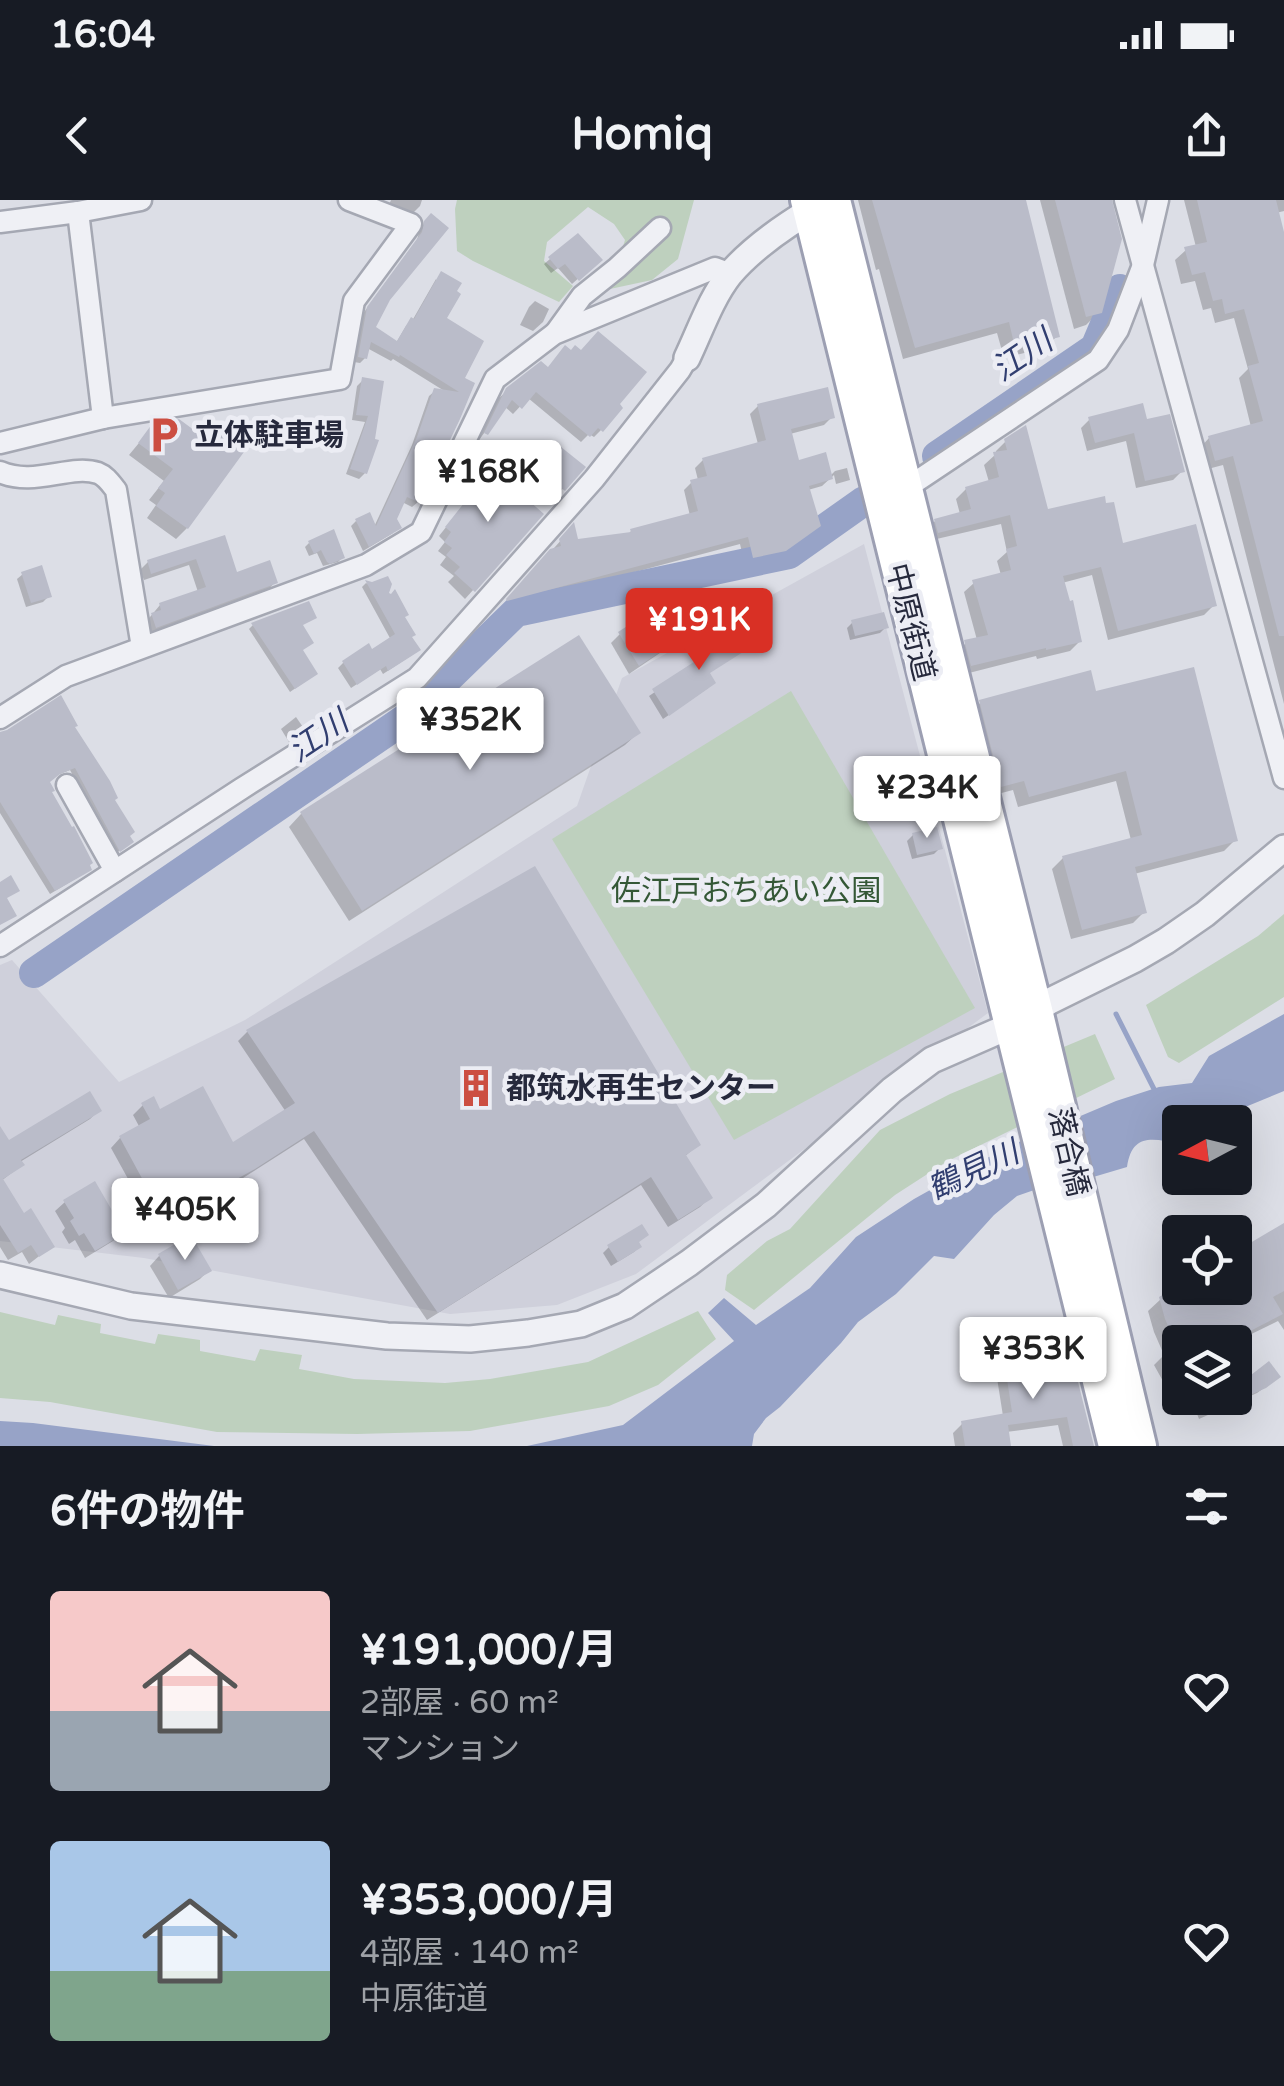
<!DOCTYPE html>
<html lang="ja">
<meta charset="utf-8">
<style>
body{margin:0;font-family:"Varela Round","Noto Sans JP",sans-serif;background:#20242c;color:#f1f3f6;height:100vh;display:flex;flex-direction:column;font-size:38px;white-space:nowrap}
*{box-sizing:border-box;margin:0}
p{font-size:32px;color:#9ea1a6}
.icon{flex:none;width:55px;height:55px;fill:none;stroke:currentColor;stroke-width:2;stroke-linecap:round;stroke-linejoin:round}
.map{position:relative;height:1246px;overflow:hidden}
.details{display:flex;flex-direction:column;background:#171b24;flex:1}
.details>*{flex:none}
.needle{width:65px;rotate:263deg}
.buttons{position:absolute;left:1162px;top:905px;display:grid;gap:20px}
.buttons a{display:grid;place-items:center;width:90px;height:90px;border-radius:10px;background:#171b24;box-shadow:0 10px 40px #0002;font-size:50px}
.price{position:absolute;translate:-50% -85px;padding:0 22px;border-radius:10px;background:#fff;color:#222;font-size:32px;line-height:65px;filter:drop-shadow(0 2px 5px #0008)}
.price::after{content:'';position:absolute;left:50%;top:60px;width:30px;height:22px;margin-left:-15px;background:inherit;clip-path:polygon(0 0,100% 0,50% 100%)}
.price.selected{background:#d93025;color:#fff}
ul{padding:0;list-style:none}
li{display:flex;align-items:center;gap:30px;height:250px;padding:0 50px}
li span{display:grid;place-items:center;flex:none;width:280px;height:200px;border-radius:10px;color:#555}
li>.icon{margin-inline-start:auto}
span .icon{width:120px;height:120px;fill:#fffc;stroke-width:1}
li b{font-size:42px}
h2{display:flex;justify-content:space-between;align-items:center;height:120px;padding:0 50px;font-size:42px}
.status{display:flex;justify-content:space-between;align-items:center;height:70px;padding:0 50px;background:#171b24;direction:ltr}
.status svg{height:28px;fill:currentColor}
header{display:flex;justify-content:space-between;align-items:center;height:130px;padding:0 50px;background:#171b24;font-size:45px;font-weight:800}
.map>svg:first-child{display:block}
.built{fill:#cfd0db}
.green{fill:#bed0be}
.water{fill:#97a3c7}
.shadow{fill:#0003}
.lines{fill:none;stroke-linecap:round;stroke-linejoin:round}
.stream{stroke:#97a3c7;stroke-width:5}
.river{stroke:#97a3c7;stroke-width:30}
.building{fill:#babcc9}
.minor-casing{stroke:#a5a8b3;stroke-width:25}
.tertiary-casing{stroke:#a5a8b3;stroke-width:30}
.primary-casing{stroke:#9c9fb2;stroke-width:38}
.minor{stroke:#eff0f5;stroke-width:20}
.tertiary{stroke:#eff0f5;stroke-width:25}
.primary{stroke:#fff;stroke-width:32}
.labels{text-anchor:middle;stroke-width:9;stroke-linejoin:round;paint-order:stroke}
.poi-label{font-size:30px;font-weight:bold;fill:#26293c;stroke:#ecedf4;text-anchor:start}
.street-label{font-size:30px;fill:#26293c;stroke:#ecedf4}
.park-label{font-size:30px;fill:#345836;stroke:#ecedf4}
.water-label{font-size:32px;font-style:italic;fill:#313e70;stroke:#ecedf4}
</style>
<div class="status"><b>16:04</b><svg viewBox="0 0 49 12"><path d="M0 12V9h3v3zM5 12V6h3v6zM10 12V3h3v9zM15 12V0h3v12zM26 1h20v11H26zM47 4h2v5h-2z"/></svg></div>
<header><svg class="icon" aria-label="back" viewBox="0 0 24 24"><path d="M15 5l-7 7 7 7"/></svg>Homiq<svg class="icon" aria-label="share" viewBox="0 0 24 24"><path d="M12 15V3M7 8l5-5 5 5M5 13v7h14v-7"/></svg></header>
<div class="map">
<svg width="1284" height="1246" viewBox="0 0 1284 1246">
<rect width="100%" height="100%" fill="#dcdee6"/>
<polygon class="built" points="864,344 988,813 636,1074 557,1105 450,1114 144,1058 0,1041 0,765 12,760 119,882 245,820 577,606 622,478"/>
<g class="green">
<polygon points="457,0 694,0 678,59 652,80 610,89 625,40 614,24 588,7 547,42 544,61 573,86 559,102 473,61 457,51 455,9"/>
<polygon points="791,491 975,808 734,940 552,639"/>
<polygon points="1284,714 1284,797 1179,863 1168,857 1146,805 1258,736"/>
<polygon points="1095,834 1115,879 946,962 895,995 754,1110 725,1090 727,1075 767,1041 790,1029 880,930 950,894"/>
<polygon points="698,1111 716,1139 658,1185 609,1206 470,1231 357,1234 217,1232 50,1202 0,1198 0,1112 55,1125 58,1115 101,1124 100,1133 155,1144 158,1134 200,1140 200,1151 255,1161 260,1149 302,1155 299,1169 354,1179 445,1183 490,1179 588,1162"/>
</g>
<g class="water">
<path d="M1284,814V891L1238,910L1225,922H1180V944C1152,938 1132,933 1127,967L1063,986L1037,989L1017,996L994,1015L954,1059L934,1056L896,1094L858,1122L841,1143L780,1207L766,1218L754,1234L752,1246H527L623,1225L734,1141L708,1113L724,1098L756,1125L810,1088L856,1037L914,999L1007,947L1116,901L1159,887L1192,883L1209,856Z"/>
<polygon points="0,1221 33,1223 214,1246 0,1246"/>
</g>
<g class="shadow">
<polygon points="391,0 422,0 420,6 407,19 387,10"/>
<polygon points="858,0 1024,0 1057,136 1045,148 1004,158 997,133 903,159 879,69 876,70"/>
<polygon points="1040,0 1110,0 1099,112 1086,125 1074,129"/>
<polygon points="1184,0 1284,0 1284,11 1276,13 1284,43 1284,504 1223,265 1204,270 1199,249 1209,238 1251,227 1239,178 1248,169 1234,118 1215,123 1211,108 1203,110 1195,81 1181,84 1175,60 1186,50 1196,47"/>
<polygon points="431,16 373,128 396,143 406,126 412,121 436,79 443,119 462,180 472,184 418,302 412,307 402,302 394,319 393,333 363,351 351,326 356,321 374,327 412,245 429,196 435,191 446,192 393,159 391,161 367,148 365,158 360,163 354,162 362,115 417,40 420,29"/>
<polygon points="550,59 599,60 572,84 558,68 551,73 544,64"/>
<polygon points="535,101 549,109 543,122 533,131 520,125 529,107"/>
<polygon points="581,153 616,204 601,230 594,237 589,234 581,242 528,198 513,214 504,206 479,240 499,198 508,190"/>
<polygon points="363,180 373,241 365,273 359,279 346,274 365,222 352,220 357,186"/>
<polygon points="758,206 832,217 824,225 790,234 797,263 830,276 835,271 847,268 850,280 836,284 834,275 822,286 808,290 810,333 776,358 745,365 740,344 500,408 573,327 576,342 628,335 631,331 690,316 684,290 692,282 698,280 695,268 703,260 758,244 750,214"/>
<polygon points="1090,219 1145,222 1182,271 1173,280 1136,288 1126,241 1087,251 1081,228"/>
<polygon points="153,226 204,241 218,226 187,328 176,339 147,318 156,305 149,300 164,281 129,255"/>
<polygon points="1006,241 1046,312 1121,346 1214,405 1204,415 1108,440 1092,375 1062,383 1080,441 1070,451 1037,459 1036,456 961,475 956,453 966,443 977,440 964,392 974,383 1001,375 997,361 1007,352 1001,324 928,341 926,331 935,321 960,314 956,299 966,289 989,282 984,265 996,254 996,251"/>
<polygon points="551,252 582,267 557,295 532,274"/>
<polygon points="480,261 541,314 465,399 448,382 454,376 440,365 446,357 438,351 445,342 439,336 470,297 457,286"/>
<polygon points="224,338 235,376 275,382 268,390 149,434 145,423 160,405 198,392 189,365 144,380 140,370 148,362"/>
<polygon points="309,343 342,358 338,362 323,366 317,353 309,356 305,347"/>
<polygon points="23,374 49,396 43,402 26,407 17,379"/>
<polygon points="366,383 385,394 410,437 412,455 383,474 380,469 351,488 338,468 343,463 371,452 391,440 362,387"/>
<polygon points="853,422 886,427 880,433 850,440 847,428"/>
<polygon points="253,425 300,426 300,451 310,478 290,492 249,429"/>
<polygon points="738,431 707,474 708,488 663,519 649,496 707,457 705,454 710,449"/>
<polygon points="685,433 676,442 629,474 611,443 620,434"/>
<polygon points="1094,494 1235,640 1224,651 1134,674 1144,712 1133,723 1071,739 1052,669 1063,658 1131,640 1116,581 1018,607 1013,590 990,596 970,513 981,502"/>
<polygon points="296,517 305,530 289,542 281,529"/>
<polygon points="72,528 113,600 127,636 126,646 115,654 70,570 52,577 47,582 49,593 85,673 50,694 0,613 0,535"/>
<polygon points="638,533 625,545 349,721 289,627 301,614"/>
<polygon points="913,635 940,648 934,654 912,659 907,641"/>
<polygon points="534,669 698,945 684,957 710,997 700,1007 668,1027 641,985 427,1120 304,939 243,978 154,1026 111,948 120,938 140,928 133,915 143,905 232,945 286,912 238,841 247,832"/>
<polygon points="99,910 90,919 20,962 22,965 1,981 23,1016 52,1046 29,1064 22,1052 8,1060 0,1047 0,931 8,943"/>
<polygon points="65,1002 122,1032 113,1041 85,1058 75,1040 69,1044 62,1032 65,1028 55,1011"/>
<polygon points="1284,1026 1284,1130 1278,1121 1235,1142 1180,1142 1180,1174 1164,1183 1154,1165 1164,1155 1154,1132 1148,1111 1161,1099 1180,1088 1235,1088 1235,1055"/>
<polygon points="190,1038 209,1070 200,1079 169,1098 150,1066 159,1056"/>
<polygon points="637,1043 639,1047 634,1052 611,1066 603,1053 609,1047"/>
<polygon points="1018,1151 1091,1246 1063,1246 1058,1225 1006,1232 1009,1246 955,1246 953,1233 962,1224 1003,1216 997,1178 1003,1172 1002,1169"/>
<polygon points="1272,1182 1257,1193 1199,1219 1194,1206 1207,1198 1235,1198 1235,1185"/>
</g>
<g class="lines">
<polyline class="stream" points="1116,814 1155,891"/>
<g class="river">
<polyline points="937,256 1095,148 1120,89"/>
<polyline points="34,773 408,517 516,412 789,354 864,301"/>
</g>
</g>
<g class="building">
<polygon points="872,0 1026,0 1060,137 1015,148 1009,122 915,148"/>
<polygon points="1055,0 1112,0 1122,39 1102,113 1086,117"/>
<polygon points="1197,0 1276,0 1284,32 1284,436 1279,436 1233,256 1215,261 1208,236 1263,221 1248,166 1259,163 1244,109 1225,114 1222,99 1213,101 1205,72 1192,75 1184,47 1207,42"/>
<polygon points="431,13 449,28 390,100 376,127 397,141 411,117 414,119 441,71 462,83 457,91 461,94 447,118 484,141 465,178 475,183 460,219 420,303 407,297 397,319 402,328 369,347 355,319 370,312 376,326 417,237 434,188 459,192 400,155 399,157 371,142 367,159 358,157 367,107 422,32 424,21"/>
<polygon points="578,33 603,60 579,81 565,64 558,69 548,57"/>
<polygon points="598,131 647,172 620,204 623,208 603,232 598,228 590,237 536,192 522,209 512,200 488,235 484,233 506,188 541,161 548,167 565,145 571,150 575,145 581,150"/>
<polygon points="362,177 384,181 375,239 379,240 367,274 350,269 368,216 356,215"/>
<polygon points="828,187 835,218 791,229 799,260 826,252 833,279 809,286 821,326 786,351 753,358 748,337 507,401 506,399 550,349 561,346 559,339 574,322 578,339 631,332 630,329 698,311 690,280 707,276 702,258 766,240 757,204"/>
<polygon points="1143,203 1147,219 1170,214 1185,272 1145,281 1134,233 1095,243 1088,217"/>
<polygon points="179,219 206,239 218,223 249,245 188,329 156,306 165,293 158,288 173,269 138,243 152,224 163,222 170,227 175,220"/>
<polygon points="1026,225 1048,309 1105,296 1106,303 1114,302 1123,343 1196,324 1217,406 1118,431 1101,367 1063,376 1070,401 1073,400 1082,442 1046,450 1046,448 971,466 964,440 988,435 972,380 1011,370 1006,349 1017,346 1010,315 938,333 934,319 971,309 965,287 999,277 993,252 1007,250 1004,239"/>
<polygon points="556,243 586,267 565,291 536,267"/>
<polygon points="480,258 544,314 475,392 454,373 460,367 446,355 452,348 444,342 451,332 445,327 476,288 463,277"/>
<polygon points="334,329 345,358 330,364 327,362 321,350 314,354 308,341"/>
<polygon points="225,335 237,372 270,360 278,383 156,428 151,413 161,410 159,403 206,387 196,359 151,374 147,360"/>
<polygon points="42,365 52,397 31,403 21,372"/>
<polygon points="388,376 392,384 389,393 391,394 395,389 409,415 405,417 416,435 412,437 421,450 388,471 386,466 357,485 342,461 369,443 372,449 395,434 365,380 372,382"/>
<polygon points="668,400 689,433 639,466 618,432"/>
<polygon points="309,401 317,418 303,425 314,443 303,450 318,474 295,489 251,423"/>
<polygon points="884,412 889,428 855,436 851,420"/>
<polygon points="739,428 751,447 710,473 716,483 669,516 652,489 711,451 708,447"/>
<polygon points="579,435 641,533 362,711 300,612"/>
<polygon points="1194,467 1238,641 1135,667 1147,713 1082,730 1062,656 1142,635 1126,571 1029,597 1024,581 1001,587 979,500 1091,470 1096,491"/>
<polygon points="61,495 78,526 75,527 110,581 118,598 115,600 135,632 130,636 134,642 120,652 75,568 60,574 50,582 55,591 52,592 72,627 74,626 93,663 90,665 92,670 55,691 0,602 0,532 7,530"/>
<polygon points="937,627 943,649 917,655 912,633"/>
<polygon points="535,666 701,945 686,955 713,998 678,1020 651,977 438,1113 314,931 255,969 164,1019 119,936 150,919 141,903 154,896 160,909 203,886 233,942 295,903 246,830"/>
<polygon points="11,675 20,691 7,698 17,716 0,725 0,682"/>
<polygon points="90,891 102,911 21,960 25,965 3,979 24,1013 31,1008 55,1047 39,1057 31,1045 18,1053 0,1025 0,926 9,940"/>
<polygon points="95,981 125,1033 95,1051 84,1033 79,1036 70,1021 74,1018 63,1000"/>
<polygon points="1284,1023 1284,1091 1273,1097 1283,1114 1229,1142 1180,1142 1180,1177 1165,1151 1175,1141 1165,1119 1159,1097 1175,1088 1235,1088 1235,1052"/>
<polygon points="642,1024 649,1035 639,1042 642,1047 618,1062 607,1045"/>
<polygon points="191,1035 212,1071 178,1090 158,1054"/>
<polygon points="1037,1140 1055,1178 1076,1174 1094,1246 1073,1246 1067,1217 1008,1225 1011,1246 965,1246 961,1221 1012,1212 1005,1166 1012,1162 1010,1157 1018,1153 1016,1149"/>
<polygon points="1269,1161 1281,1177 1266,1188 1205,1215 1197,1198 1235,1198 1235,1182 1251,1175"/>
</g>
<g class="lines">
<g class="minor-casing">
<g id="minor">
<polyline points="1125,0 1284,578"/>
<polyline points="78,12 103,218"/>
<polyline points="0,22 78,12 141,0"/>
<polyline points="556,132 582,96 617,68 660,28"/>
<polyline points="0,243 103,218 340,179 354,101 411,24 349,0"/>
<path d="M0,272C34,287 70,264 98,273C106,276 111,284 116,290L142,447"/>
<polyline points="905,289 1098,160 1118,130 1143,65 1158,0"/>
<polyline points="0,518 66,476 366,365 421,332 495,179 554,134 715,68 731,74"/>
<polyline points="67,585 115,671"/>
<polyline points="0,746 241,589 417,478 594,279 680,170 687,158"/>
</g>
</g>
<g class="tertiary-casing">
<g id="tertiary">
<path d="M687,158C700,131 711,98 730,74C755,45 790,22 823,3"/>
<polyline points="0,1075 131,1106 387,1136 470,1139 528,1133 581,1124 625,1106 689,1063 766,1005 892,890 932,860 1012,825 1050,801 1135,759 1166,741 1205,714 1284,648"/>
</g>
</g>
<g class="primary-casing">
<g id="primary">
<polyline points="807,0 1115,1246"/>
<polyline points="834,0 1036,810 1140,1246"/>
</g>
</g>
<use href="#minor" class="minor"/>
<use href="#tertiary" class="tertiary"/>
<use href="#primary" class="primary"/>
</g>
<defs>
<g id="parking-bare" transform="scale(3)"><path d="M-3.5-5.5H1a3.5 3.5 0 0 1 0 7H-1V5.5H-3.5ZM-1-3.4V-.6H.8a1.4 1.4 0 0 0 0-2.8Z" fill="#cc4e41" stroke="#ecedf4" stroke-width="2.5" paint-order="stroke"/></g>
<g id="building-bare" transform="scale(3)"><path d="M-4-6H4V6H1V3H-1V6H-4ZM-2.5-4.3h1.7v1.8h-1.7ZM.8-4.3h1.7v1.8H.8ZM-2.5-1h1.7V.8h-1.7ZM.8-1h1.7V.8H.8Z" fill="#cc4e41" stroke="#ecedf4" stroke-width="2.5" paint-order="stroke"/></g>
</defs>
<g fill-rule="evenodd">
<use href="#parking-bare" x="164" y="235"/>
<use href="#building-bare" x="476" y="888"/>
</g>
<g class="labels">
<g class="poi-label">
<text x="194" y="245">立体駐車場</text>
<text x="506" y="898">都筑水再生センター</text>
</g>
<g class="street-label">
<text transform="translate(911 422) rotate(76)" y="10">中原街道</text>
<text transform="translate(1069 952) rotate(77)" y="10">落合橋</text>
</g>
<g class="park-label">
<text x="746" y="701">佐江戸おちあい公園</text>
</g>
<g class="water-label">
<text transform="translate(1022 155) rotate(-34)" y="11">江川</text>
<text transform="translate(318 536) rotate(-34)" y="11">江川</text>
<text transform="translate(973 970) rotate(-25)" y="11">鶴見川</text>
</g>
</g>
</svg>
<div class="buttons">
<a><svg class="needle" viewBox="-14 -14 28 28"><path d="M0-13l5 13h-10z" fill="#e53935"/><path d="M0 13l5-13h-10z" fill="#9ea1a6"/></svg></a>
<a><svg class="icon" aria-label="locate" viewBox="0 0 24 24"><circle cx="12" cy="12" r="6"/><path d="M12 2v4M12 18v4M2 12h4M18 12h4"/></svg></a>
<a><svg class="icon" aria-label="layers" viewBox="0 0 24 24"><path d="M12 4l9 5-9 5-9-5zM3 14l9 5 9-5"/></svg></a>
</div>
<b class="price" style="left:488px;top:325px">¥168K</b>
<b class="price selected" style="left:699px;top:473px">¥191K</b>
<b class="price" style="left:470px;top:573px">¥352K</b>
<b class="price" style="left:927px;top:641px">¥234K</b>
<b class="price" style="left:185px;top:1063px">¥405K</b>
<b class="price" style="left:1033px;top:1202px">¥353K</b>
</div>
<section class="details">
<h2>6件の物件<svg class="icon" aria-label="filters" viewBox="0 0 24 24"><path d="M4 7h16M4 17h16"/><circle cx="9" cy="7" r="2"/><circle cx="15" cy="17" r="2"/></svg></h2>
<ul>
<li><span style="background:linear-gradient(#f6c9c9 60%,#9aa5b1 0)"><svg class="icon" aria-label="home" viewBox="0 0 24 24"><path d="M3 11l9-7 9 7M6 9v11h12V9"/></svg></span><div><b>¥191,000/月</b><p>2部屋 · 60 m²</p><p>マンション</p></div><svg class="icon" aria-label="heart" viewBox="0 0 24 24"><path d="M12 20l-8-8c-3-5 5-10 8-4 3-6 11-1 8 4z"/></svg></li>
<li><span style="background:linear-gradient(#a9c7e8 65%,#7fa58c 0)"><svg class="icon" aria-label="home" viewBox="0 0 24 24"><path d="M3 11l9-7 9 7M6 9v11h12V9"/></svg></span><div><b>¥353,000/月</b><p>4部屋 · 140 m²</p><p>中原街道</p></div><svg class="icon" aria-label="heart" viewBox="0 0 24 24"><path d="M12 20l-8-8c-3-5 5-10 8-4 3-6 11-1 8 4z"/></svg></li>
</ul>
</section>
